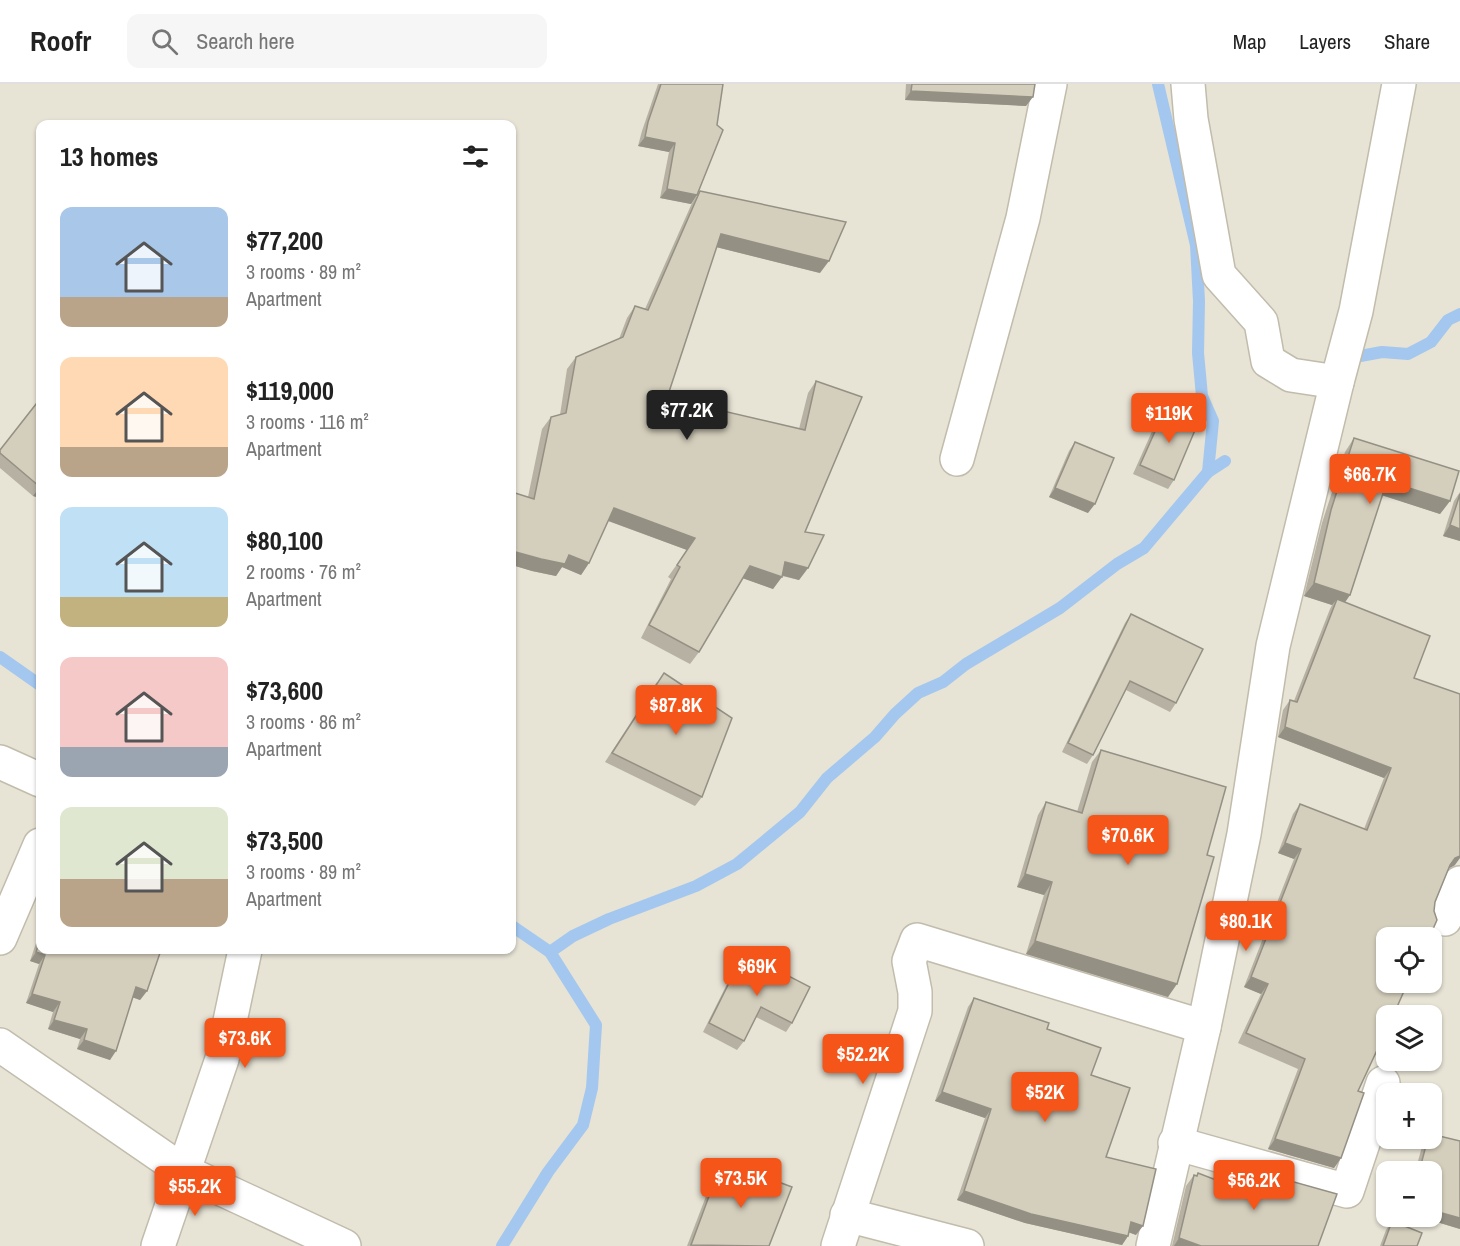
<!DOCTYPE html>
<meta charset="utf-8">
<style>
body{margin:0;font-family:"Archivo Narrow",sans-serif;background:#f6f6f6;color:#222;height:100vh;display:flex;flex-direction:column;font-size:22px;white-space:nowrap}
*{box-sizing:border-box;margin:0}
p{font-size:20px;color:#767676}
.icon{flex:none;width:33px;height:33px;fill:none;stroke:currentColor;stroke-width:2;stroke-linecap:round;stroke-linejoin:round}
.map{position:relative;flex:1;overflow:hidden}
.side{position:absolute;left:36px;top:36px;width:480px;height:834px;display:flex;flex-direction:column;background:#fff;border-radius:12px;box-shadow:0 2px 4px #0004}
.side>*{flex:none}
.controls{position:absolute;left:1376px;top:843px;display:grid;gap:12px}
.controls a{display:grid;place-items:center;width:66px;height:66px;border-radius:12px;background:#fff;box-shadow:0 2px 4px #0004;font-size:30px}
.price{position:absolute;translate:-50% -51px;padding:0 14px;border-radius:6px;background:#f6551a;color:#fff;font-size:20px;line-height:39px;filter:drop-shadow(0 2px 3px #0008)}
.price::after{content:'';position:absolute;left:50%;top:36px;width:18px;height:14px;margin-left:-9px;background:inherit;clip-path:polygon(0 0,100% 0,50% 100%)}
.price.active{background:#222;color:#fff}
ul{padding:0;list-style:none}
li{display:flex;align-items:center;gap:18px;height:150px;padding:0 24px}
li span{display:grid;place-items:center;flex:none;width:168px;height:120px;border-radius:12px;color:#555}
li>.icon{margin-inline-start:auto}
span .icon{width:72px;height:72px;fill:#fffc;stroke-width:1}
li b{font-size:26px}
h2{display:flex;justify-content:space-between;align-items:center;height:72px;padding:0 24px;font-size:26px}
header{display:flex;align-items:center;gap:36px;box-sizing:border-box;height:84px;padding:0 30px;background:#fff;border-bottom:2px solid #e0e0e0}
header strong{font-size:28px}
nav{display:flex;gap:33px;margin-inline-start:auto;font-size:21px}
.search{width:420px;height:54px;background:#f6f6f6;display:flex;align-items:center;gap:15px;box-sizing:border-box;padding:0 21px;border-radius:12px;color:#767676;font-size:22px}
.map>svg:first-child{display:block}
.residential{fill:#e7e3d5;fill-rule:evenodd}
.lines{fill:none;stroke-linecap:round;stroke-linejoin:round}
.stream{stroke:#a3c7ef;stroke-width:12}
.minor-casing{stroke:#c1bcac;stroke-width:36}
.minor{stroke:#fff;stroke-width:33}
.wall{fill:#b6b1a2}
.shaded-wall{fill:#949084}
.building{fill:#d4cebc;stroke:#949084;stroke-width:1.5}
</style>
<header>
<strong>Roofr</strong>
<div class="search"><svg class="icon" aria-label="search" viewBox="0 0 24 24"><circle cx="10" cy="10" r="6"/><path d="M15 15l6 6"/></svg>Search here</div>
<nav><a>Map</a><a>Layers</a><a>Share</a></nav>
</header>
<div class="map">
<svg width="1460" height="1162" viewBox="0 0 1460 1162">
<rect width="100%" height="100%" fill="#f3f1e6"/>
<path class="residential" d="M0,0H1460V1162H0ZM40,40H512V866H40ZM1386,854H1431V898H1386ZM1386,932H1431V976H1386ZM1386,1010H1431V1054H1386ZM1386,1088H1431V1132H1386Z"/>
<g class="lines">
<g class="stream">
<polyline points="1158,0 1196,161 1199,217 1198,269 1202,312 1213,337 1208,388"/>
<polyline points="1355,273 1382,268 1408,270 1431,258 1448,236 1460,230"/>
<polyline points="0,573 40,601"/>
<polyline points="550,868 573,852 609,835 696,802 737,780 800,728 827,694 875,653 895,630 918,609 943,598 966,580 1060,524 1117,480 1144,464 1208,388 1225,377"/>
<polyline points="502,1162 548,1088 583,1041 592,1004 596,941 550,868 512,842"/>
</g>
<g class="minor-casing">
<g id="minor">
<polyline points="1188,0 1191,35 1219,191 1261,238 1268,277 1291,291 1337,298"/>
<polyline points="957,375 1023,134 1050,0"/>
<polyline points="0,678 40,696"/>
<polyline points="1445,835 1460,799"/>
<polyline points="0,854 40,761"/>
<polyline points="0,961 183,1087 344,1162"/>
<polyline points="1175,1059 1347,1107 1383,999"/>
<polyline points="847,1131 967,1162"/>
<polyline points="158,1162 222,975 245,866"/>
<polyline points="838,1162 915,927 915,908 909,877 917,856 1204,943"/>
<polyline points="1153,1162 1204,943 1244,750 1273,562 1337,298 1356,227 1399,0"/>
</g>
</g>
<use href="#minor" class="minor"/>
</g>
<g class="wall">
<polygon points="658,0 723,0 697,111 691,120 660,114 669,68 638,62 642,47"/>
<polygon points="906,0 1035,0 1026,22 905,16"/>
<polygon points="700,107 820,189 716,163 667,314 799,345 808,309 816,297 805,448 808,484 799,496 782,492 773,505 743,494 699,568 690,580 641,554 671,495 668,493 687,466 608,437 589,479 581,491 562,483 556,492 532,487 512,481 512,408 528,413 542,345 551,333 560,331 567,285 576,273 619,255 627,234 635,222 645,225 692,119"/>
<polygon points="40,315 40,414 33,412 0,384 0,366"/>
<polygon points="1165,325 1174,396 1168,405 1133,390 1158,334"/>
<polygon points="1354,354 1450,417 1440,430 1382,411 1350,511 1345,518 1414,594 1455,781 1449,784 1358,1007 1341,1074 1334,1084 1268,1065 1298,985 1238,959 1261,910 1244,903 1294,775 1278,769 1293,730 1300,720 1364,745 1384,694 1278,653 1283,626 1290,616 1294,617 1330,525 1332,521 1304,512 1322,439 1345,368"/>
<polygon points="1075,358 1088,429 1049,413 1069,367"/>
<polygon points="1460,408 1460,457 1443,452 1454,417"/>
<polygon points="1131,530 1176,619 1170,628 1126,606 1093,671 1087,680 1062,668 1125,539"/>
<polygon points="657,598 702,713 695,722 605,678"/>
<polygon points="1101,666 1207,771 1168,913 1026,870 1044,811 1017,803 1038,731 1046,718 1077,728 1092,678"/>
<polygon points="40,847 40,866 147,907 140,916 132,913 110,976 77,965 80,955 48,945 53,928 26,919 39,880 30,877"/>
<polygon points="744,869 792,939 786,948 756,933 744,957 737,966 703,948 738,878"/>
<polygon points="974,914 1047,945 1091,991 1106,1073 1136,1151 1129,1148 1128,1152 1122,1161 1025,1139 957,1116 985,1034 935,1017 968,923"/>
<polygon points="1427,1054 1460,1057 1460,1145 1417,1132 1431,1088 1415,1088 1423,1059"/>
<polygon points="722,1077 769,1162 687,1162 716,1086"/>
<polygon points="1223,1078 1318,1162 1172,1162 1186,1102 1194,1091 1197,1092 1198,1089 1213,1095 1215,1090"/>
<polygon points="1392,1137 1417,1162 1380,1162 1386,1146"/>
</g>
<g class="shaded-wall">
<polygon points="911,7 1033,13 1026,22 905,16"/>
<polygon points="645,53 675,59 669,68 638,62"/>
<polygon points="667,105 697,111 691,120 660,114"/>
<polygon points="721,150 829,177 820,189 712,162"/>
<polygon points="1387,397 1450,417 1440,430 1378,410"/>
<polygon points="40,403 40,414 33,412"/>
<polygon points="1055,404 1095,420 1088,429 1049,413"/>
<polygon points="614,424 695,454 687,466 606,436"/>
<polygon points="1450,441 1460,445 1460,457 1443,452"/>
<polygon points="512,467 569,471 589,479 581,491 562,483 556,492 532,487 512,481"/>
<polygon points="785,478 808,484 799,496 777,490"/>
<polygon points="750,482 782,493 773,505 742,494"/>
<polygon points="1314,499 1350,511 1341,524 1337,515 1332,521 1304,512"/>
<polygon points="1285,643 1391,684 1384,694 1278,653"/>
<polygon points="1285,759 1301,765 1294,775 1278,769"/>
<polygon points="1460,772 1460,774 1455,781 1448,785 1455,774"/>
<polygon points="1025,790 1052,798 1044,811 1017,803"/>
<polygon points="1035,857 1177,900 1168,913 1026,870"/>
<polygon points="36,868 45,871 39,880 30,877"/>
<polygon points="1251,893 1268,900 1261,910 1244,903"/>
<polygon points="136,903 147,907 140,916 129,912"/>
<polygon points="32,910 60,918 53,928 26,919"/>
<polygon points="54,936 87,945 80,955 48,945"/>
<polygon points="84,956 116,967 110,976 77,965"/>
<polygon points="942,1008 991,1025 985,1034 935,1017"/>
<polygon points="1275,1055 1341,1074 1334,1084 1268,1065"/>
<polygon points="964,1107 1128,1152 1122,1161 1025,1139 957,1116"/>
<polygon points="1431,1126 1460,1134 1460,1145 1417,1132 1431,1132"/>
<polygon points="1131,1138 1143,1142 1136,1151 1125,1147"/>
<polygon points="1179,1154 1201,1162 1174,1162"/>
</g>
<g class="building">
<polygon points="661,0 723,0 717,41 723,46 697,111 667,105 675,59 645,53 648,38"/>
<polygon points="912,0 1035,0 1033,13 911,7"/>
<polygon points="700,107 846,138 829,177 721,150 667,314 805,346 816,297 862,313 805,448 824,451 808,484 785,478 782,493 750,482 699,568 649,541 680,483 677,481 695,454 614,424 589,479 569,471 565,480 541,475 512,467 512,408 534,415 551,333 566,329 576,273 623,253 635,222 648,226"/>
<polygon points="40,315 40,403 0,369 0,366"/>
<polygon points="1165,325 1198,339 1174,396 1140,381"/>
<polygon points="1354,354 1459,387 1450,417 1387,397 1350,511 1314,499 1331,426"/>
<polygon points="1075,358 1114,374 1095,420 1055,404"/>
<polygon points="1460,410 1460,445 1450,441"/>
<polygon points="1337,515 1430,552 1414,594 1460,610 1460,772 1455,774 1450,781 1435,818 1434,827 1437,836 1429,854 1386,854 1386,898 1408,898 1393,932 1386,932 1386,947 1358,1007 1364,1009 1341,1074 1275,1055 1305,975 1246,949 1268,900 1251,893 1301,765 1285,759 1300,720 1367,746 1391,684 1285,643 1290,616 1297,618"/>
<polygon points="1131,530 1203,565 1176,619 1130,597 1093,671 1068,659"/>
<polygon points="664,589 732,634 702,713 612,669"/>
<polygon points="1101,666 1226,703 1207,771 1214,773 1177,900 1035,857 1052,798 1025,790 1046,718 1082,729"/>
<polygon points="40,856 40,866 161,866 147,907 136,903 116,967 84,956 87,945 54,936 60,918 32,910 45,871 36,868"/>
<polygon points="744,869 810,903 792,939 761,923 744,957 709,939"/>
<polygon points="974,914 1049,939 1047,945 1101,964 1091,991 1130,1004 1106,1073 1156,1085 1143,1142 1131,1138 1128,1152 1031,1130 964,1107 991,1025 942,1008"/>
<polygon points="1431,1050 1460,1057 1460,1134 1431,1126 1431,1088 1419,1088 1428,1054 1431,1054"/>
<polygon points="722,1077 792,1103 769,1162 691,1161"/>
<polygon points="1223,1078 1337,1110 1318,1162 1201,1162 1179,1154 1194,1091 1197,1092 1198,1089 1216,1096"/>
<polygon points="1392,1137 1422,1149 1417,1162 1383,1162"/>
</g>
</svg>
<div class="controls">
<a><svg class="icon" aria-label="locate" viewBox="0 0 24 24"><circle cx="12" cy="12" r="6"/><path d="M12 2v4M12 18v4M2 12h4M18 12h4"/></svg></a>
<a><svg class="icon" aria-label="layers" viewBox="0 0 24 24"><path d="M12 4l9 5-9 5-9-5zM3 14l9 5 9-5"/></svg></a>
<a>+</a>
<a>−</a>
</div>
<b class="price active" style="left:687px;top:357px">$77.2K</b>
<b class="price" style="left:1169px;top:360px">$119K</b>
<b class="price" style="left:1370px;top:421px">$66.7K</b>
<b class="price" style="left:676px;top:652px">$87.8K</b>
<b class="price" style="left:1128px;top:782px">$70.6K</b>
<b class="price" style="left:1246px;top:868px">$80.1K</b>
<b class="price" style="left:757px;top:913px">$69K</b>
<b class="price" style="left:245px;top:985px">$73.6K</b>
<b class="price" style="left:863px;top:1001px">$52.2K</b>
<b class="price" style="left:1045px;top:1039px">$52K</b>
<b class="price" style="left:741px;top:1125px">$73.5K</b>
<b class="price" style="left:1254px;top:1127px">$56.2K</b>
<b class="price" style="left:195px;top:1133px">$55.2K</b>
<section class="side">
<h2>13 homes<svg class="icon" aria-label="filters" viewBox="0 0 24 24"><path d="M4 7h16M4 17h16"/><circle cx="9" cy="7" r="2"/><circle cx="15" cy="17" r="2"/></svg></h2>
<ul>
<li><span style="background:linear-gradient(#a9c7e8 75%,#b9a48a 0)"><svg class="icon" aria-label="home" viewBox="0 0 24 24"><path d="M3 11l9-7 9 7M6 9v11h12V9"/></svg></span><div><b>$77,200</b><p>3 rooms · 89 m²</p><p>Apartment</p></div></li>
<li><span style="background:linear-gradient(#ffd9b3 75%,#b9a48a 0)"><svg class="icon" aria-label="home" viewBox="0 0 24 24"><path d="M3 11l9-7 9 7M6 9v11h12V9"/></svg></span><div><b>$119,000</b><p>3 rooms · 116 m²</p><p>Apartment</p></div></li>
<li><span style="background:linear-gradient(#bfe0f5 75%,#c2b280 0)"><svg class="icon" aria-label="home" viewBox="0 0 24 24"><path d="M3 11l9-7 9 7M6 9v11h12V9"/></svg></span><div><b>$80,100</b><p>2 rooms · 76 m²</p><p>Apartment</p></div></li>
<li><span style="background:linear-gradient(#f6c9c9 75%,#9aa5b1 0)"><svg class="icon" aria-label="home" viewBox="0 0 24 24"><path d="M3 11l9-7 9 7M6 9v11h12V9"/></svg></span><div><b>$73,600</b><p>3 rooms · 86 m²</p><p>Apartment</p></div></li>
<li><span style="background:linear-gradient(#dfe7d0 60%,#b9a48a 0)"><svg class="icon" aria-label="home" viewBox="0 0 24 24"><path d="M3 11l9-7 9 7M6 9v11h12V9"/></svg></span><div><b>$73,500</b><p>3 rooms · 89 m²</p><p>Apartment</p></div></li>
</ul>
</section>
</div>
